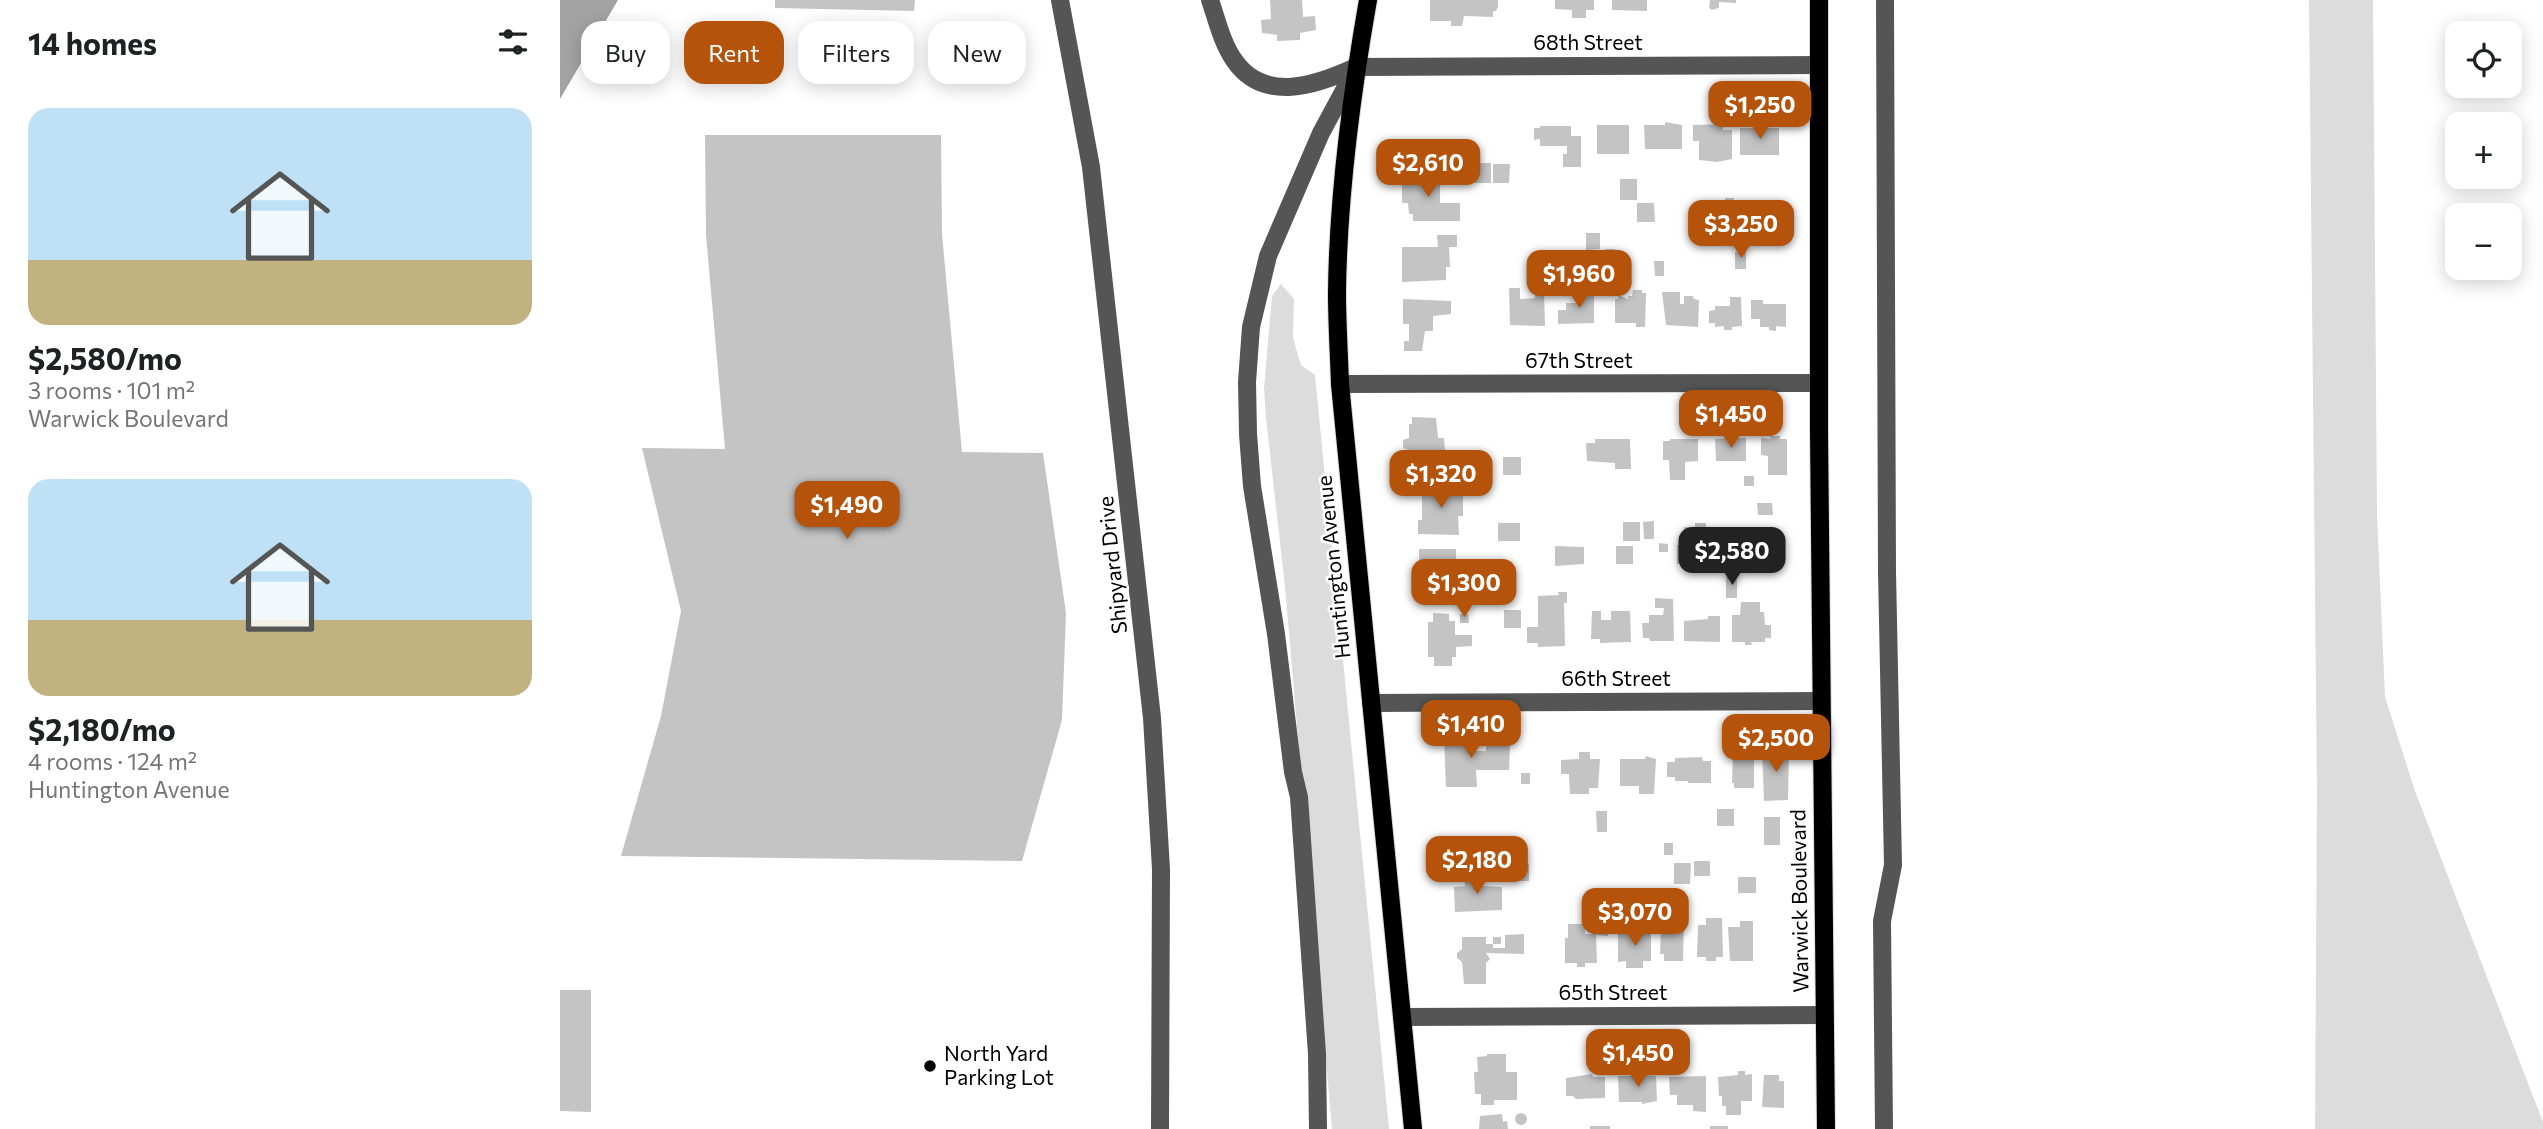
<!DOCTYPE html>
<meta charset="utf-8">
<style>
body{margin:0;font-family:Commissioner,sans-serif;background:#f6f6f6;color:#202124;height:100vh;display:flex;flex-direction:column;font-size:26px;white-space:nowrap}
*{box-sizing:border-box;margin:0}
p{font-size:23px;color:#757577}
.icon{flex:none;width:38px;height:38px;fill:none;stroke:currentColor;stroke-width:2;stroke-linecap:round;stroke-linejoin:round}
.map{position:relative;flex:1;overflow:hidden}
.sheet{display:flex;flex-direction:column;background:#fff;width:560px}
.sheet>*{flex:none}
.banner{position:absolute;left:21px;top:21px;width:665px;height:63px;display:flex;gap:14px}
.fabs{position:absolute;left:1885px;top:21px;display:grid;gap:14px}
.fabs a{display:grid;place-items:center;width:77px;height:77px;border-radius:14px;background:#fff;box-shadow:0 4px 18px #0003;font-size:35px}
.price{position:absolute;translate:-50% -60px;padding:0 16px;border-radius:14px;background:#b45309;color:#fff;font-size:23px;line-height:46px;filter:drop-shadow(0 2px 4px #0008)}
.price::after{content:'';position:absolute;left:50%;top:42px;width:21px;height:16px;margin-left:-10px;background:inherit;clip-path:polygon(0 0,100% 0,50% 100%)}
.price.current{background:#222;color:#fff}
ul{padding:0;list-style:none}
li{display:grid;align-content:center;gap:14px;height:371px;padding:0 28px}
li span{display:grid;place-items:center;height:217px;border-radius:21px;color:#555}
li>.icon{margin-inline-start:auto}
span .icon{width:126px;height:126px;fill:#fffc;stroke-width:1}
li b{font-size:30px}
h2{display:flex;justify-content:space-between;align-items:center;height:84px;padding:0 28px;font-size:30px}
.tag{padding:0 24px;border-radius:21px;background:#fff;box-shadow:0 4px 18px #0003;font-size:24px;line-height:63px}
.tag.current{background:#b45309;color:#fff}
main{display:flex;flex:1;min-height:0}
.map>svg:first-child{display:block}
.green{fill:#dcdcdc}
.water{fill:#a3a3a3}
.building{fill:#c4c4c4}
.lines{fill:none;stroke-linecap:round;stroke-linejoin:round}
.major-casing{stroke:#dbdbdb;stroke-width:20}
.minor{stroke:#555;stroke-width:18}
.major{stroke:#000;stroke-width:18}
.poi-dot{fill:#000;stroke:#fff;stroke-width:2.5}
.labels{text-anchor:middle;stroke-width:5;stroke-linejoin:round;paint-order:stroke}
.street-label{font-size:21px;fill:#000;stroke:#fff}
.poi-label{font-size:21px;fill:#000;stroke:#fff;text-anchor:start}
</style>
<main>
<section class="sheet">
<h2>14 homes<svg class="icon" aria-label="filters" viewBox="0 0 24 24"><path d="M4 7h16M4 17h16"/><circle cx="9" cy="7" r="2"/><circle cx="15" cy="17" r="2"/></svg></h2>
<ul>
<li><span style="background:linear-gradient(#bfe0f5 70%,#c2b280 0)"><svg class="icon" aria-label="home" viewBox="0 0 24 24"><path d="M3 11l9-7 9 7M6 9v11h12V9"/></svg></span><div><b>$2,580/mo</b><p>3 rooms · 101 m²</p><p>Warwick Boulevard</p></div></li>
<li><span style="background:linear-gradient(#bfe0f5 65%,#c2b280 0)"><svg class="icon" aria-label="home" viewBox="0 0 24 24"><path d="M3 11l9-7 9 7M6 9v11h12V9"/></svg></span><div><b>$2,180/mo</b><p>4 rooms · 124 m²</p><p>Huntington Avenue</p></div></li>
</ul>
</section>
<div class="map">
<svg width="1983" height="1129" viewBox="0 0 1983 1129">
<rect width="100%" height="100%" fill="#fff"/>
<g class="green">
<polygon points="1749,0 1813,0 1817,515 1825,697 1855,791 1983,1122 1983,1129 1755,1129 1757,791"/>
<polygon points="721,284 734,299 733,338 741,365 755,375 829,1129 772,1129 725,587 706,418 704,388 712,296"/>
</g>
<polygon class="water" points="0,0 58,0 0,99"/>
<g class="building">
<polygon points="215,0 355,0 354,11 215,8"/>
<polygon points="710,0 742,0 743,17 755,16 756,30 740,33 740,40 717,41 717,35 702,33 701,20 711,19"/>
<polygon points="870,0 938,0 938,7 936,11 933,11 933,17 904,16 902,26 891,26 891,21 870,21"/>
<polygon points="995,0 1034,0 1034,10 1026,10 1026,18 1012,18 1012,10 995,9"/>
<polygon points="1052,0 1087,0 1087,11 1052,10"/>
<polygon points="1150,0 1176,0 1176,3 1159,2 1159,8 1152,10 1149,8"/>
<polygon points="1105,122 1122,125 1122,149 1085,149 1084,125 1105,125"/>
<polygon points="1163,124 1163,130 1172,130 1172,159 1157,162 1139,160 1139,141 1133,141 1133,125"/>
<rect x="1037" y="125" width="32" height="29"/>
<polygon points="980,126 1011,126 1011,136 1021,136 1021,167 1003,167 1003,154 1007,154 1007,146 980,146 980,139 974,140 974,128 980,128"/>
<rect x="1180" y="128" width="39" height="27"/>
<polygon points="145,135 381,135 382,234 402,452 483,453 506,613 502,720 462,861 61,856 101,716 121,611 82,448 165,449 146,235"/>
<rect x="914" y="163" width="17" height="20"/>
<polygon points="933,164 950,164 949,183 933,183"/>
<polygon points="848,172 880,172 880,203 900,203 900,221 853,221 853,214 849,214 848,203 842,203 842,183 848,183"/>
<rect x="1060" y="179" width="17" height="21"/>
<polygon points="1165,198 1174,198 1173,219 1162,218"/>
<rect x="1191" y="201" width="19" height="17"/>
<polygon points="1077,203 1094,203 1095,222 1077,222"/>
<rect x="1213" y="208" width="7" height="9"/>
<rect x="1191" y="229" width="19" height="11"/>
<polygon points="1026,233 1040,233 1040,249 1026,250"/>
<polygon points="877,235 897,235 897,247 889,247 890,267 886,267 886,280 842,282 842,247 878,247"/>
<rect x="1045" y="249" width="10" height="18"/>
<rect x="975" y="251" width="18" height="16"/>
<polygon points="1186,251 1186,269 1175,269 1175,252"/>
<polygon points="1094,261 1104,261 1104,276 1095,276"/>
<polygon points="949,288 960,288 960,299 975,298 975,293 984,293 985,326 950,325"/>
<polygon points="1073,290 1082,290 1082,293 1086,293 1085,327 1076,327 1076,323 1055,323 1055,299 1058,299 1058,295 1068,299 1068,296 1072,296"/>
<polygon points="1018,291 1034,291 1034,323 998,324 998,310 1006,310 1006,303 1018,303"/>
<polygon points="1102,292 1120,292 1120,304 1124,304 1124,296 1133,296 1134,299 1139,300 1138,327 1106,325"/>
<polygon points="1170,297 1181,297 1182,326 1172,327 1172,330 1164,330 1164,326 1155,327 1155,323 1149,323 1149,311 1155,310 1155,306 1170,306"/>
<polygon points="843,299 891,301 891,314 873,316 873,331 865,331 862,351 844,351 844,341 849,341 849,324 843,324"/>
<polygon points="1191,300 1203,300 1203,304 1226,304 1226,327 1216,326 1216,331 1209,330 1209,327 1200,327 1200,319 1191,319"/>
<polygon points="852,417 876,418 878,438 884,438 885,450 878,450 876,469 852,469 852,461 849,461 849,450 843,448 843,440 849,438 849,424 852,424"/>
<polygon points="1210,436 1220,436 1220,439 1227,439 1227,475 1208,475 1208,456 1201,455 1201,438 1211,439"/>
<polygon points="1186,438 1186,461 1156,461 1155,439"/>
<polygon points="1035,439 1070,439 1071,469 1055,469 1055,463 1027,461 1026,443 1035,443"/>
<polygon points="1110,439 1138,439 1138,461 1125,462 1125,480 1110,480 1109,460 1103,460 1103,441 1110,441"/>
<rect x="943" y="457" width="18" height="18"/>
<rect x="1184" y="476" width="10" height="10"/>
<polygon points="868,483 898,483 898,493 903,493 903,516 898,516 899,535 858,534 858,520 862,520 862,496 868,496"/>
<polygon points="1197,503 1212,503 1213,515 1198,515"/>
<polygon points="1094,521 1094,539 1084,539 1083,522"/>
<rect x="1063" y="522" width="17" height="19"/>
<rect x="938" y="523" width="22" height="18"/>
<polygon points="1135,523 1146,523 1146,538 1135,539"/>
<rect x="1124" y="527" width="8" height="12"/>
<polygon points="1099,543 1108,544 1108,552 1099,552"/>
<rect x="1117" y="545" width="11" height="19"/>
<polygon points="995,546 1024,547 1024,564 995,566"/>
<rect x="1056" y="546" width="17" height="18"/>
<polygon points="859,549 896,549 896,561 904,560 907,589 890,589 890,603 866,603 866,577 859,577"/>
<rect x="1166" y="577" width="11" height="21"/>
<polygon points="998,592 1007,592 1007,603 1004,603 1005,646 978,647 978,643 967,643 967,627 978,627 978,596 999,595"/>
<polygon points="1095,598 1113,599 1114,641 1090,641 1089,638 1083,638 1082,623 1089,623 1089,615 1103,615 1104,608 1095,608"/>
<polygon points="1181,602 1200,602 1200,612 1204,612 1205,625 1211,625 1211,638 1205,638 1205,642 1191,642 1192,645 1185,645 1185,642 1172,642 1172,615 1180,615"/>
<rect x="944" y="610" width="17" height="18"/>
<polygon points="1032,611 1041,611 1041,620 1051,620 1051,611 1070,611 1071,642 1040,643 1040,639 1031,639"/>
<polygon points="873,613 889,614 889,621 895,621 895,635 912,635 912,646 896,647 896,657 892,657 892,666 874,666 874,657 868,657 868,622 873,622"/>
<polygon points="900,614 908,614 909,623 900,623"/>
<polygon points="1148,616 1160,616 1160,642 1124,641 1124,621 1148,619"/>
<polygon points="884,736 916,736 916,751 926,751 926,746 950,746 949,770 916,770 917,787 886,787"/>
<polygon points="1212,745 1219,745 1219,750 1229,750 1228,800 1204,801 1202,750 1212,750"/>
<polygon points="1173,751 1194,751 1194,788 1174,788 1174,783 1172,783"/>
<polygon points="1019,752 1030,752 1030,759 1040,759 1038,788 1029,788 1029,794 1010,794 1009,774 1001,774 1001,760 1019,759"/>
<polygon points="1086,756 1096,759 1094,794 1079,794 1079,786 1060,786 1060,759 1085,759"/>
<polygon points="1142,757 1143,761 1151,761 1151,783 1128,783 1128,781 1115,781 1115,777 1107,777 1107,762 1115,762 1115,758"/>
<rect x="961" y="773" width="9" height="11"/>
<rect x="1157" y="809" width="17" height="17"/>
<polygon points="1036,811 1047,811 1047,832 1037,832"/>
<rect x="1204" y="817" width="16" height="28"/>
<rect x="1104" y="843" width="9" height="12"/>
<rect x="1134" y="861" width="16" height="15"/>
<polygon points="1114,863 1131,863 1130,884 1114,884"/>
<rect x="952" y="864" width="17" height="17"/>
<polygon points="904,876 920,876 922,886 942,887 942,910 895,912 894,887 905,886"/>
<rect x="1178" y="877" width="18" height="16"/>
<polygon points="1081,893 1098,893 1098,910 1082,910"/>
<polygon points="1032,913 1048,913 1048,936 1036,935 1037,963 1025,963 1025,967 1017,967 1017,963 1005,963 1005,938 1008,938 1008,924 1025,924 1025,934 1032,934"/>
<polygon points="1146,918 1162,918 1163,957 1156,957 1156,961 1146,961 1146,957 1137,957 1138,925 1146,925"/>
<polygon points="1180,921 1193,921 1193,961 1170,961 1168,927 1180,927"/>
<polygon points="1124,922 1123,961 1104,961 1104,954 1100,954 1101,928 1112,928 1112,923"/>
<polygon points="1091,931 1091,961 1083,961 1083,968 1066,968 1066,961 1058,962 1058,932"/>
<polygon points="964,934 964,954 926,953 930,959 926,963 926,984 904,984 902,962 897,958 897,953 902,949 902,937 926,937 926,944 933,944 933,948 945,948 945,935"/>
<rect x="933" y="937" width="8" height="7"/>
<polygon points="0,990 31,990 31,1112 0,1111"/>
<polygon points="927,1054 946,1054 946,1072 957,1072 957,1100 934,1100 934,1105 921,1105 921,1094 915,1094 914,1072 918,1072 917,1057 927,1056"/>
<polygon points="1178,1071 1185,1071 1185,1075 1192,1074 1192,1101 1181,1101 1181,1115 1166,1115 1166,1106 1162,1106 1162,1096 1159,1096 1158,1077 1178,1075"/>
<polygon points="1032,1074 1033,1077 1045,1077 1045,1098 1016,1099 1013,1096 1006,1096 1006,1078"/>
<polygon points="1076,1074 1096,1076 1097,1101 1082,1104 1082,1102 1059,1102 1058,1076 1076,1076"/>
<polygon points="1204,1075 1219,1075 1219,1081 1224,1081 1224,1108 1202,1107"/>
<polygon points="1146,1076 1146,1112 1133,1111 1133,1105 1117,1105 1117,1095 1110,1095 1109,1077"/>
<circle cx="961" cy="1119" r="6"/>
<polygon points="942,1114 943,1122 947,1121 948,1129 919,1129 920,1116"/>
<rect x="1030" y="1126" width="20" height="3"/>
<rect x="1150" y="1126" width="18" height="3"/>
</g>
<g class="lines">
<g class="major-casing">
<g id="major">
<path d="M808,0C791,97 778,195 777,293C777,323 779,354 780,384L853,1129"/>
<polyline points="1259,0 1259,431 1266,1129"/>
</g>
</g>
<g class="minor">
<polyline points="500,0 531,167 592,718 601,869 600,1129"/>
<path d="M650,0C657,20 662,43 674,60C704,104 757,85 796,67L1259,65"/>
<polyline points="780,384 1259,383"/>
<polyline points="811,703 1260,701"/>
<polyline points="842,1017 1264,1015"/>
<polyline points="758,1129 757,1054 739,797 733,772 716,634 692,486 688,434 687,382 691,327 708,256 761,133 795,70"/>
<polyline points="1324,1129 1322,921 1333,865 1327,572 1325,0"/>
</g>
<use href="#major" class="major"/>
</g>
<circle class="poi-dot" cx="370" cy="1066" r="7"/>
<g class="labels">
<g class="street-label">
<text x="1028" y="50">68th Street</text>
<text x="1019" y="368">67th Street</text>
<text transform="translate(553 565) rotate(-96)" y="7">Shipyard Drive</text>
<text transform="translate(774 567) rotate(-96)" y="7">Huntington Avenue</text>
<text x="1056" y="686">66th Street</text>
<text transform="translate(1240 901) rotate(-91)" y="7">Warwick Boulevard</text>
<text x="1053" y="1000">65th Street</text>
</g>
<g class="poi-label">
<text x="384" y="1061">North Yard<tspan x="384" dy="24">Parking Lot</tspan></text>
</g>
</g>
</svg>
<div class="fabs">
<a><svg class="icon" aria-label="locate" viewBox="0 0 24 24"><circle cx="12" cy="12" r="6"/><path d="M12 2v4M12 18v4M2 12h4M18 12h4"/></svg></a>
<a>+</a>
<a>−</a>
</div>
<b class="price" style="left:1200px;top:141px">$1,250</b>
<b class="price" style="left:868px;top:199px">$2,610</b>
<b class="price" style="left:1181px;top:260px">$3,250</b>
<b class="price" style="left:1019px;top:310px">$1,960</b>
<b class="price" style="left:1171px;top:450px">$1,450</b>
<b class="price" style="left:881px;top:510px">$1,320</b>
<b class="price" style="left:287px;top:541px">$1,490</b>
<b class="price current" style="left:1172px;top:587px">$2,580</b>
<b class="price" style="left:904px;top:619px">$1,300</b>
<b class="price" style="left:911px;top:760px">$1,410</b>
<b class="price" style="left:1216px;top:774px">$2,500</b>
<b class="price" style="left:917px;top:896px">$2,180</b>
<b class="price" style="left:1075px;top:948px">$3,070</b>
<b class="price" style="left:1078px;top:1089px">$1,450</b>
<div class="banner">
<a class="tag">Buy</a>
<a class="tag current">Rent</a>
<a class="tag">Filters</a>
<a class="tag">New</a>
</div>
</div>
</main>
